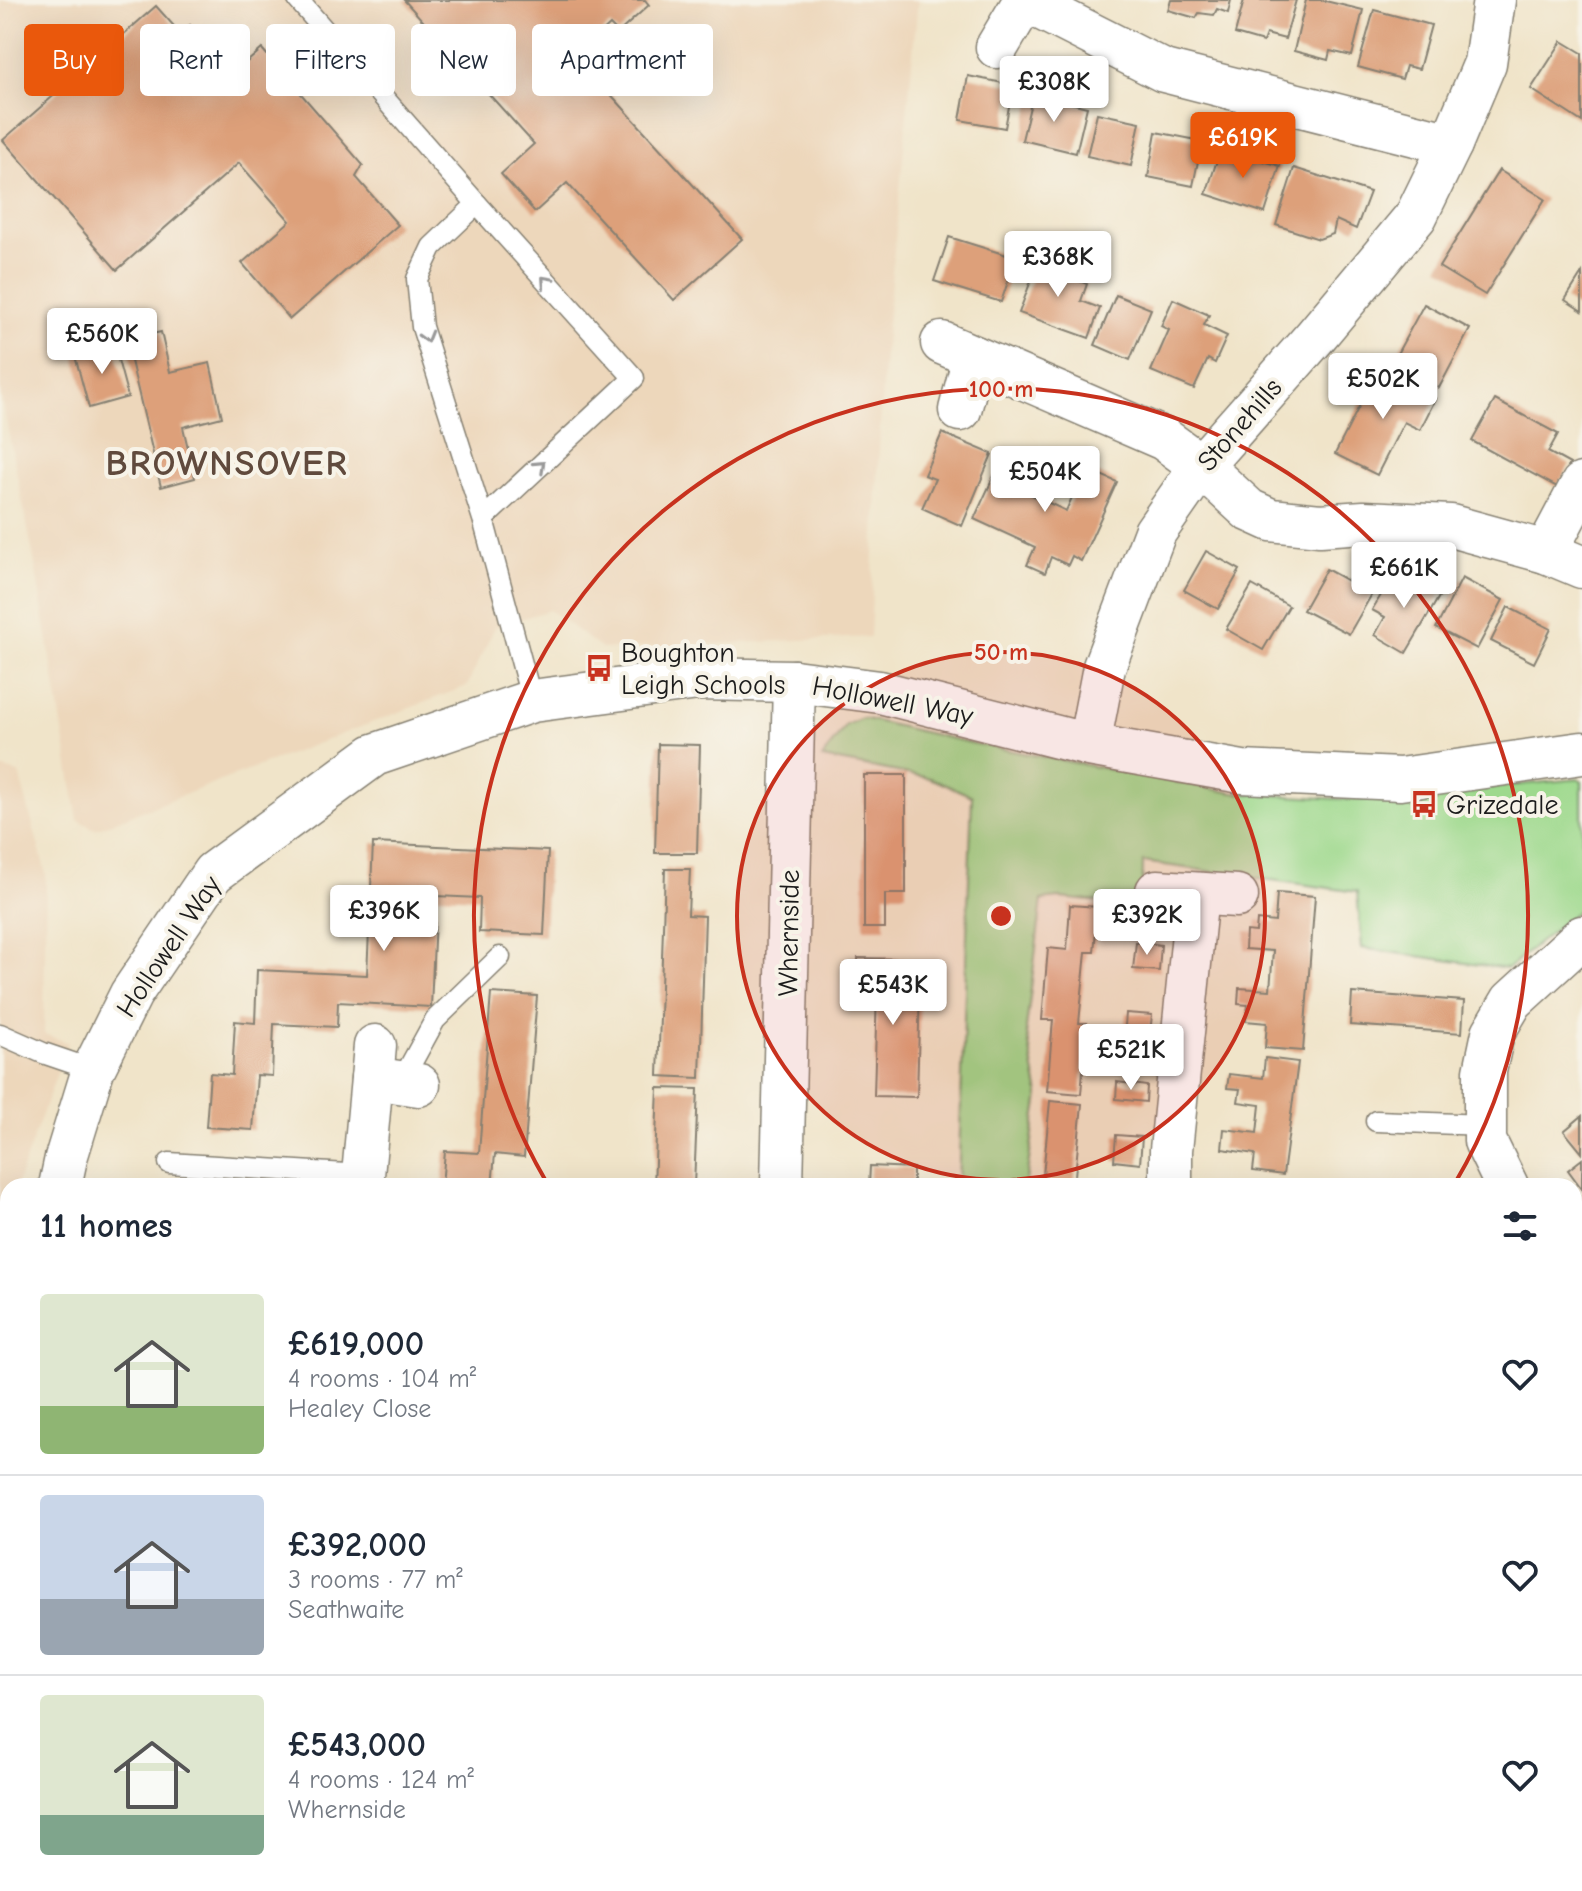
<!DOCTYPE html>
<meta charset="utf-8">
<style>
body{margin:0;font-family:"Comic Neue",sans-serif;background:#f6f6f7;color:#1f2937;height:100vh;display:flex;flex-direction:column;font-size:30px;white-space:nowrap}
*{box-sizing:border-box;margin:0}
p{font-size:26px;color:#747a83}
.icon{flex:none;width:44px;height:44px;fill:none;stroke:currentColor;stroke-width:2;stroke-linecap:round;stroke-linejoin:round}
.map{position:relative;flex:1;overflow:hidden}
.sheet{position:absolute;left:0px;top:1178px;width:1582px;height:714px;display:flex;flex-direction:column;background:#fff;border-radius:24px 24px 0 0;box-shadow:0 8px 32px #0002}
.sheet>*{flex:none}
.top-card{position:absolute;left:24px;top:24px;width:800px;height:72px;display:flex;gap:16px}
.price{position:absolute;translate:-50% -68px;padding:0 18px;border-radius:8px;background:#fff;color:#222;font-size:26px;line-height:52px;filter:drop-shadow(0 2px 4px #0008)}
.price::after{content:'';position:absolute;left:50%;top:48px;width:24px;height:18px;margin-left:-12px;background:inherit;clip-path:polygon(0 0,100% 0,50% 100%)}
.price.current{background:#ea580c;color:#fff}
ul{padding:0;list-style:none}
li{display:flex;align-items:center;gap:24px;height:200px;padding:0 40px}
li+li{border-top:2px solid #e0e1e3}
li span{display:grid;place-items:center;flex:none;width:224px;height:160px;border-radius:8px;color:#555}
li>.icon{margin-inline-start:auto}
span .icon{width:96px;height:96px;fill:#fffc;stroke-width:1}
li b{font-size:34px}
h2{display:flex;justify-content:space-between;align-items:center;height:96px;padding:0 40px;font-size:34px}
.pill{padding:0 28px;border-radius:8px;background:#fff;box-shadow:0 8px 32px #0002;font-size:28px;line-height:72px}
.pill.current{background:#ea580c;color:#fff}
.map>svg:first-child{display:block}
.built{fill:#edd7bb}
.green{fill:#9ed98d;stroke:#5d7a54;stroke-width:2}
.building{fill:#dda07a}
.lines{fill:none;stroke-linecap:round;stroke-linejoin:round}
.service-casing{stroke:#868072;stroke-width:23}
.minor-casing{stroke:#868072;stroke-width:45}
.service{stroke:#fff;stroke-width:20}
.minor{stroke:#fff;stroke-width:42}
.oneway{stroke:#999}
.ring{fill:none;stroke:#c8321e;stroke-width:4}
.labels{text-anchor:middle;stroke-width:8;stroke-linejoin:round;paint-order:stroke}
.street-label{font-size:28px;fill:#1c1c1c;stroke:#f7f3e8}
.poi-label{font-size:28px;fill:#1c1c1c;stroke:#f7f3e8;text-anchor:start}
.district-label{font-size:36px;font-weight:bold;letter-spacing:2px;fill:#604a3d;stroke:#f7f3e8}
.centre{fill:#c8321e;stroke:#f7f3e8;stroke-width:4}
.ring-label{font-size:24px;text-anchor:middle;font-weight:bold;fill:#c8321e;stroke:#f7f3e8;stroke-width:8;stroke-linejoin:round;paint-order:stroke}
</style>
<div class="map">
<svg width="1582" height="1891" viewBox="0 0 1582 1891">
<rect width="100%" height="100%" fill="#f7f3e8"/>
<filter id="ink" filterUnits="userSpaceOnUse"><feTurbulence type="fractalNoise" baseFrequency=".0125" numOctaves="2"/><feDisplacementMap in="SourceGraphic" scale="16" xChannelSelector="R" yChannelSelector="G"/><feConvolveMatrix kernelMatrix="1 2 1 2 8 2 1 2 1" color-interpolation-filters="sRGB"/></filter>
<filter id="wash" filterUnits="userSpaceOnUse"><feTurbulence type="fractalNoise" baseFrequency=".006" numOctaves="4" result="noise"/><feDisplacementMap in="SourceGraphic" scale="32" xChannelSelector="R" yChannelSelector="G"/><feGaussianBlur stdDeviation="1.8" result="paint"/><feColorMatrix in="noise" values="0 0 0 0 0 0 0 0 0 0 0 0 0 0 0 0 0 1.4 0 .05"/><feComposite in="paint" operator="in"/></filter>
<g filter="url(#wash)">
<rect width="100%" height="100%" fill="#f0e4c9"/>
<g class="built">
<polygon points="0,0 918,0 883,366 870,637 602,649 549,610 495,627 467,686 95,829 78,820 34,559 0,391"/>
<polygon points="0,768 19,773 46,874 44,1034 68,1043 16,1186 8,1186 8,1208 5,1216 0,1215"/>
</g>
<g class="green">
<polygon points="862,718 971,743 1234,793 1359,800 1579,779 1582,782 1582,907 1507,969 1362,948 1357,892 1143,862 1142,906 1060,898 1042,900 1026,1029 1039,1095 1025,1186 958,1186 972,796 930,778 822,758 846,725"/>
<polygon points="1283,1884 1408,1884 1407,1891 1282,1891"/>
</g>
<g id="blocks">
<g class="building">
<polygon points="404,0 645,0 649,5 618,33 610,25 576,56 742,239 674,300 567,183 535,212 501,174 534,144"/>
<polygon points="1171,0 1231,0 1228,13 1217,9 1214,15 1199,13 1196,18 1168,10"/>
<polygon points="1244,0 1296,0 1285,39 1266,34 1263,42 1235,34"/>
<polygon points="1306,0 1321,0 1363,10 1352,56 1330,51 1328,60 1294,51"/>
<polygon points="156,6 180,33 190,25 233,74 262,49 363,165 356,177 398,225 290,319 242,263 290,221 239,163 117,270 3,140"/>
<polygon points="1374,10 1431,25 1419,69 1406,66 1402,79 1358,67"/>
<polygon points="1562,41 1582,53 1582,122 1531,89"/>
<polygon points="968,76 1013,85 1005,128 960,120"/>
<polygon points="1033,94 1087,107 1076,153 1022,140"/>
<polygon points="1097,113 1140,122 1131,166 1087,156"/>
<polygon points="1156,132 1202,141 1193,186 1148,177"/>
<polygon points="1221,148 1280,166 1265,213 1206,194"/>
<polygon points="1294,168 1370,192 1356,229 1336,220 1333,234 1319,239 1276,225"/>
<polygon points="1499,170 1545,199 1485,295 1439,267"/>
<polygon points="949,237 1016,258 1001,302 934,281"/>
<polygon points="1042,251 1061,258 1056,272 1087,284 1081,301 1100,308 1089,338 1019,313"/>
<polygon points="1582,273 1582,311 1565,300"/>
<polygon points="1116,295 1151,309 1130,360 1095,345"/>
<polygon points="1173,299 1209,315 1204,325 1227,336 1215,363 1208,359 1194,389 1151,371 1169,330 1161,326"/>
<polygon points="1424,304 1470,329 1439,388 1392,363"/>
<polygon points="161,332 170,372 210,363 222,417 183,427 195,478 161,487 126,340"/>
<polygon points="114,345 128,397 89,408 75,356"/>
<polygon points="1378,369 1436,398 1420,430 1404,422 1377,475 1335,454"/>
<polygon points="1495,400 1558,434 1548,452 1570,464 1557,487 1472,441"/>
<polygon points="942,433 992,454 962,526 922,508 935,479 924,475"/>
<polygon points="1004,454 1032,467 1021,490 1066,511 1085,468 1117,482 1081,561 1072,556 1068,565 1051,557 1045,573 1027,565 1035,547 974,519"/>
<polygon points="1206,551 1240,570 1218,609 1184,590"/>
<polygon points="1326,569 1372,594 1349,634 1303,610"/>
<polygon points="1396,570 1440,595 1406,653 1375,635 1385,617 1372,610"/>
<polygon points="1462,578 1503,600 1477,649 1436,628"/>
<polygon points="1252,585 1289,606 1263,650 1226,629"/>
<polygon points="1508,607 1551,629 1534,663 1491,641"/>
<polygon points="658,744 700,745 697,853 655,853"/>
<polygon points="864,775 906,775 906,894 885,894 885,928 864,928"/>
<polygon points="373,843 548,851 544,935 479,932 480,898 436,896 431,1007 338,1002 337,1027 274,1024 272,1076 257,1075 253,1130 206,1127 210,1073 232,1075 235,1021 255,1023 257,970 367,975"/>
<polygon points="665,869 690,869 688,915 705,916 700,1078 658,1076"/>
<polygon points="1277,893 1315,896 1303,1051 1265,1048 1267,1023 1246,1021 1248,1005 1238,1004 1239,988 1270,990 1273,951 1245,949 1246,931 1256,932 1257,920 1275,922"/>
<polygon points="1070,905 1098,907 1094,952 1086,952 1079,1023 1087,1023 1081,1094 1047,1091 1053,1020 1042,1020 1048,948 1067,950"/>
<polygon points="1136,942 1161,945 1159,971 1133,969"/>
<polygon points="858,958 903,959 902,986 920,987 917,1097 874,1096 877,990 857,990"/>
<polygon points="491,993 537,996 524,1157 495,1154 492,1186 442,1186 445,1151 479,1153"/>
<polygon points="1352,993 1464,1001 1462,1033 1350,1025"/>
<polygon points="1126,1013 1152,1015 1149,1041 1124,1039"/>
<polygon points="1265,1058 1298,1062 1283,1175 1253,1171 1255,1154 1222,1149 1224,1129 1257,1133 1260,1105 1238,1102 1240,1089 1227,1088 1229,1074 1263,1078"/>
<polygon points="1117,1082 1147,1086 1146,1102 1116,1099"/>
<polygon points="658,1088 698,1089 694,1186 654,1186"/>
<polygon points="1050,1101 1082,1104 1074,1186 1042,1186"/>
<polygon points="1582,1116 1582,1153 1564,1131"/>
<polygon points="1116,1135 1142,1137 1140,1164 1114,1161"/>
<polygon points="1582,1159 1582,1189 1568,1170"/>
<polygon points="870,1166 913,1168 913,1186 869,1186"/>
<polygon points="1582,1379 1582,1431 1574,1432 1574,1381"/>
<polygon points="1582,1606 1582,1672 1574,1678 1574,1629 1582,1624 1574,1612"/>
<polygon points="1582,1858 1582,1888 1579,1891 1562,1891 1557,1884 1574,1884 1574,1864"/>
<polygon points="670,1884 775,1884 775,1890 723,1887 723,1891 669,1891"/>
<polygon points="994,1884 1040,1884 1039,1891 993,1891"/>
</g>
</g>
</g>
<g filter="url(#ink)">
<use href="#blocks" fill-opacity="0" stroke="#868072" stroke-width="2"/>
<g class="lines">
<g class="service-casing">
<g id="service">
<polyline points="298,0 477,204"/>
<polyline points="483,519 634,378 477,204 432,247 417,279 422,327 483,519 532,701"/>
<polyline points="0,1034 43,1053 93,1070"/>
<polyline points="401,1082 435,1020 500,957"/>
<polyline points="1376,1121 1485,1125"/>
<polyline points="169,1163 363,1175"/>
</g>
</g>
<g class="minor-casing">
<g id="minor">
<polyline points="1024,0 1164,71 1451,144"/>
<polyline points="997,47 1025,0"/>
<polyline points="942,343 1164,439 1201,466 1249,510 1271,520 1320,525 1364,522 1451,526 1546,552 1582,567"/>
<polyline points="960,410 974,357"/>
<polyline points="1546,552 1582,484"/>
<polyline points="1089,745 1104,667 1155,532 1201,466 1314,338 1416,216 1451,144 1485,63 1494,0"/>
<polyline points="1157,891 1237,896"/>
<polyline points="372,1078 419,1085"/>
<polyline points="60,1186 66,1158 93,1070 131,994 213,873 374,755 532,701 698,679 794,681 880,692 1089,745 1242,772 1400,779 1582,753"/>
<polyline points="362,1186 375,1046"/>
<polyline points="782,1186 794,681"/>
<polyline points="1171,1186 1171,1150 1197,895"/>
<polyline points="1507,1186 1485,1141 1485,1071 1493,1033 1512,1001 1582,937"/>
<polyline points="0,1255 8,1255"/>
<polyline points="1574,1277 1582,1286"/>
<polyline points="1574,1503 1582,1504"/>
<polyline points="1574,1753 1582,1744"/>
<polyline points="7,1891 8,1876"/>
<polyline points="1253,1891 1254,1884"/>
</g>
</g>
<use href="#service" class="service"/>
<use href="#minor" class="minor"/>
</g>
<defs><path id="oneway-chevron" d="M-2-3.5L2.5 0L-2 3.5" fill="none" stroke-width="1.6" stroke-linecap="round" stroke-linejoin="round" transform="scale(2)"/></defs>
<g class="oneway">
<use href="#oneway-chevron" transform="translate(546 281) rotate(-132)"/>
<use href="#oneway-chevron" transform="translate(426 337) rotate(74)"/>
<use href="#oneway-chevron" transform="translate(540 466) rotate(-43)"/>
</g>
</g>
<circle cx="1001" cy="916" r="264" fill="#c8321e" fill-opacity=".12"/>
<g class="ring">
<circle cx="1001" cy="916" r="264"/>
<path d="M547 1183A527 527 0 1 1 1455 1183"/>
</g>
<defs>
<g id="bus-bare" transform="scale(2.16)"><path d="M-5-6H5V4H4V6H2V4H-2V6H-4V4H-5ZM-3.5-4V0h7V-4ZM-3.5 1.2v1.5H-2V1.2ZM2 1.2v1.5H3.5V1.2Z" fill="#c8321e" stroke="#f7f3e8" stroke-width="2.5" paint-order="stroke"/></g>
</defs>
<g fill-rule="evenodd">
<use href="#bus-bare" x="599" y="668"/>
<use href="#bus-bare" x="1424" y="804"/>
</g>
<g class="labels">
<g class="street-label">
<text transform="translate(1239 424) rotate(-49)" y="10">Stonehills</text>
<text transform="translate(893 700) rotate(11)" y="10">Hollowell Way</text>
<text transform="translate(788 933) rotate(-89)" y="10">Whernside</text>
<text transform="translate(168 946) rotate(-56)" y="10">Hollowell Way</text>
</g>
<g class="poi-label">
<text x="621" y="662">Boughton<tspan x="621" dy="32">Leigh Schools</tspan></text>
<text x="1446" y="814">Grizedale</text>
</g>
<g class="district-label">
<text x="227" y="475">BROWNSOVER</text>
</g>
</g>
<circle cx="1001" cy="916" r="12" class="centre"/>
<g class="ring-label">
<text x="1001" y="397">100 m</text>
<text x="1001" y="660">50 m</text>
</g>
</svg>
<b class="price" style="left:1054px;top:124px">£308K</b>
<b class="price current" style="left:1243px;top:180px">£619K</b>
<b class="price" style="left:1058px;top:299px">£368K</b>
<b class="price" style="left:102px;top:376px">£560K</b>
<b class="price" style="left:1383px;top:421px">£502K</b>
<b class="price" style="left:1045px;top:514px">£504K</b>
<b class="price" style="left:1404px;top:610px">£661K</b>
<b class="price" style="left:384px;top:953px">£396K</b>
<b class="price" style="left:1147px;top:957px">£392K</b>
<b class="price" style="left:893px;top:1027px">£543K</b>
<b class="price" style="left:1131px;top:1092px">£521K</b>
<div class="top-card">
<a class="pill current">Buy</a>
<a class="pill">Rent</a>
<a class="pill">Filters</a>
<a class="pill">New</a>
<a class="pill">Apartment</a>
</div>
<section class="sheet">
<h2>11 homes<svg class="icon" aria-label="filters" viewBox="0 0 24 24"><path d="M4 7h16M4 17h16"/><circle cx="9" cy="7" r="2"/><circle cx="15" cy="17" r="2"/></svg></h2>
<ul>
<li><span style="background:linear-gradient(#dfe7d0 70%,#8fb573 0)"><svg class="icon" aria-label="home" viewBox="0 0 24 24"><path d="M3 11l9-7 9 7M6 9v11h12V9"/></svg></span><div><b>£619,000</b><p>4 rooms · 104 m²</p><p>Healey Close</p></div><svg class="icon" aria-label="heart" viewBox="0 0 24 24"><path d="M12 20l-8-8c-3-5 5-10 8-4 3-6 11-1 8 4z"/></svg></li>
<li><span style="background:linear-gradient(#c9d6e8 65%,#9aa5b1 0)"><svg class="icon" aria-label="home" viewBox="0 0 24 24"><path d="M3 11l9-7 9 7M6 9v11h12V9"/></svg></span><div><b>£392,000</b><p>3 rooms · 77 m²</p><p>Seathwaite</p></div><svg class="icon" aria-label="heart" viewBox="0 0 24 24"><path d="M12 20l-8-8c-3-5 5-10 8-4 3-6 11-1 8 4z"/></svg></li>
<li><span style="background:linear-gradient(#dfe7d0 75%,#7fa58c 0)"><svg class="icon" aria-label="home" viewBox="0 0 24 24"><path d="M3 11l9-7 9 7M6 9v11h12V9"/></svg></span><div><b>£543,000</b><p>4 rooms · 124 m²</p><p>Whernside</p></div><svg class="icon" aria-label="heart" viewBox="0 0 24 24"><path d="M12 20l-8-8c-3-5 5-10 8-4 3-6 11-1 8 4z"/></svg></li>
</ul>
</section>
</div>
